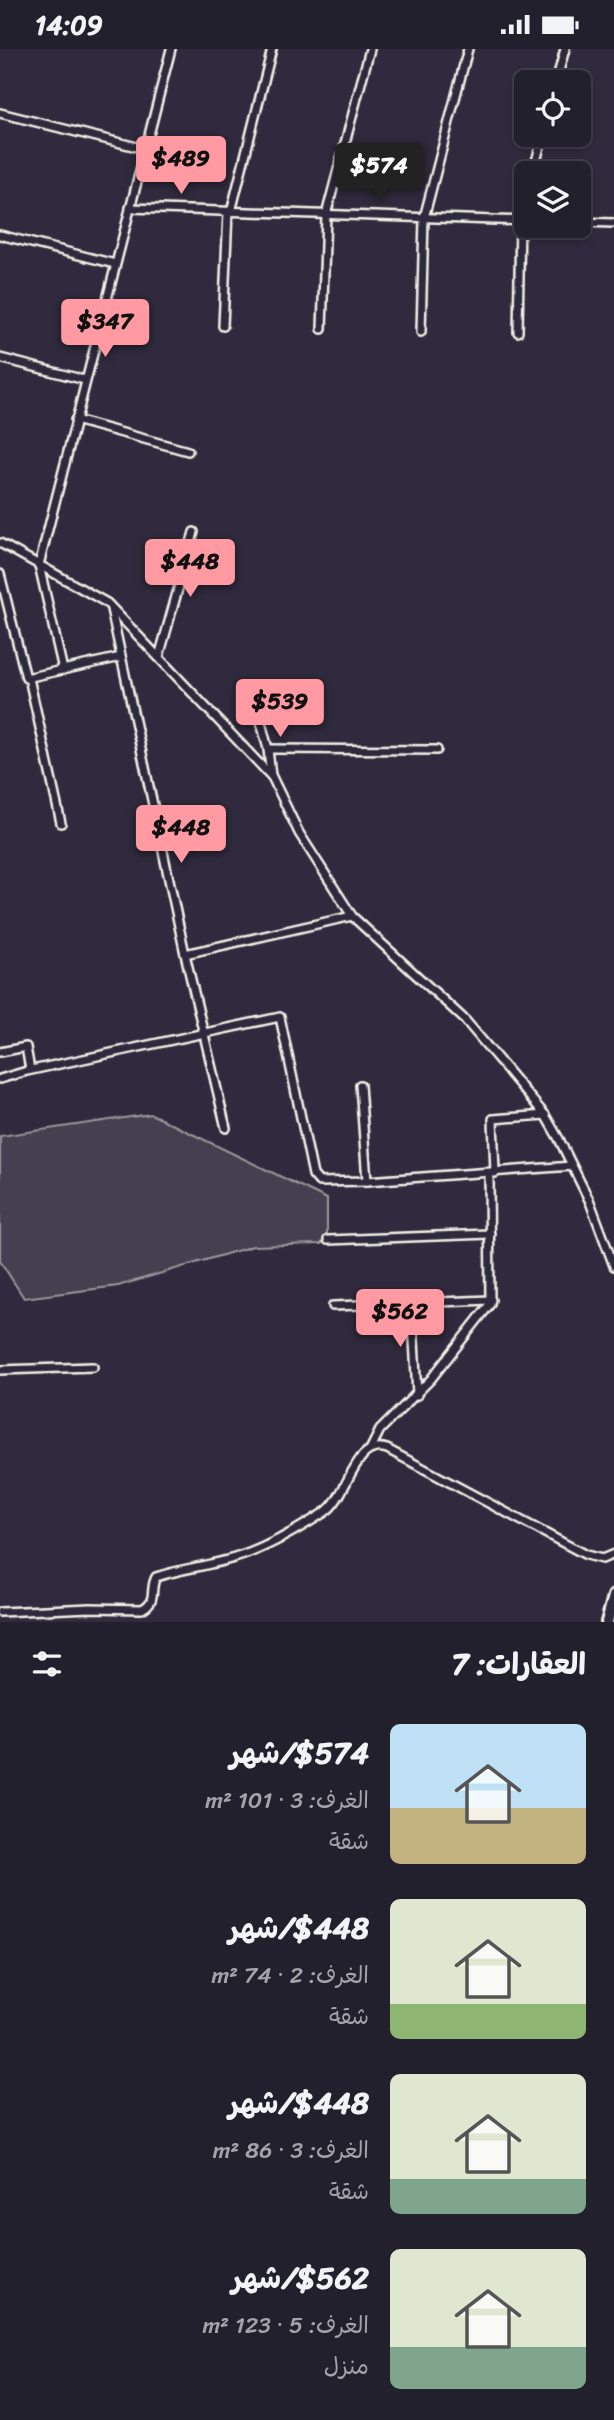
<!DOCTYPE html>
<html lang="ar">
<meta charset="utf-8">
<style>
body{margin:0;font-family:Sriracha,"Playpen Sans Arabic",sans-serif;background:#2f2d3a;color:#f1f3f6;direction:rtl;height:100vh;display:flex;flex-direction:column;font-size:26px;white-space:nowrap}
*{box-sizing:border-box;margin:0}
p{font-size:23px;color:#a3a3aa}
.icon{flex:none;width:38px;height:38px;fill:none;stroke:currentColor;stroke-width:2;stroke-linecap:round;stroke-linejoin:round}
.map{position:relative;height:1573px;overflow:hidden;direction:ltr}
.panel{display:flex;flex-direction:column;background:#23202e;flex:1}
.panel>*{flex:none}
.buttons{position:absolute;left:514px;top:21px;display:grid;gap:14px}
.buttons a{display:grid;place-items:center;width:77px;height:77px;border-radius:10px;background:#23202e;box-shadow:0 4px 10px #0003,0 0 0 2px #403e4a;font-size:35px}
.price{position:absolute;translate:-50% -60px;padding:0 16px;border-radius:7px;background:#ff9aa2;color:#111;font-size:23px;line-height:46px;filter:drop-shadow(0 2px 4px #0008)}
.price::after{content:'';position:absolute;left:50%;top:42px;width:21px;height:16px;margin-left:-10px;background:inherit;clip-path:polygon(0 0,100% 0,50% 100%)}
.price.selected{background:#222;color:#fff}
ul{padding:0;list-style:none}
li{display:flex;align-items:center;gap:21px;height:175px;padding:0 28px}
li span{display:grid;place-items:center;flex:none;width:196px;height:140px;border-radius:10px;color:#555}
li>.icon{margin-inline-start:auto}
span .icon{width:84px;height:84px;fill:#fffc;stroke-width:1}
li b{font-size:30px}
h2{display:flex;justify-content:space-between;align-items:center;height:84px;padding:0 28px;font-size:30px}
.status{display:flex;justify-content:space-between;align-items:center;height:49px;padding:0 35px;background:#23202e;direction:ltr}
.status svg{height:19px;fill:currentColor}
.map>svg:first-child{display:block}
.green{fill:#454050;stroke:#9c989c;stroke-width:2}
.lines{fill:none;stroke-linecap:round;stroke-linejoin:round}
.minor-casing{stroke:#f4f1e8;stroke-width:12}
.highway-casing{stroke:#f4f1e8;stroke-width:16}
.minor{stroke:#2f2a3d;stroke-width:7}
.highway{stroke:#2f2a3d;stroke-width:10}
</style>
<div class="status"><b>14:09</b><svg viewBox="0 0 49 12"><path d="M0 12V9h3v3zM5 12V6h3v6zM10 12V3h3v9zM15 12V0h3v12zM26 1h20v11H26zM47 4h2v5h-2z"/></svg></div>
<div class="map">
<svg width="614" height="1573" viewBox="0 0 614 1573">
<rect width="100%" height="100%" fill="#2f2a3d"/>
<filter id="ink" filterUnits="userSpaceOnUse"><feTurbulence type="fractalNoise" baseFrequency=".0143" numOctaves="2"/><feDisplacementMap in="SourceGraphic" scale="14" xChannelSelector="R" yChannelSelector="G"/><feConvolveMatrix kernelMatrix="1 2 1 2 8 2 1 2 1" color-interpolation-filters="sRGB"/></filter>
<g filter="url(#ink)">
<polygon class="green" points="151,1065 327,1150 327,1186 321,1195 253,1197 118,1237 24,1249 0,1212 0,1087"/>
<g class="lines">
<g class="minor-casing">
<g id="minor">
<polyline points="556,33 565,0"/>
<polyline points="0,64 145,100"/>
<polyline points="533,124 543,86"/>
<polyline points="130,159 527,172"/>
<polyline points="231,163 272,0"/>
<polyline points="579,173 614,174"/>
<polyline points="0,186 115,215"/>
<polyline points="223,277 228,163"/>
<polyline points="322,280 326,166 370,0"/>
<polyline points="421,283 424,169 468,0"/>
<polyline points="518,283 520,171 527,147"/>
<polyline points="0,309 85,331"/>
<polyline points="75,371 188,402"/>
<polyline points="0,494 107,554 272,728 299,784 352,867 465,971 545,1066 559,1090 590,1153 614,1217"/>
<polyline points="0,525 26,629 121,608"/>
<polyline points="111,560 185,905 226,1079"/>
<polyline points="159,608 194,483"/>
<polyline points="63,621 39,516 171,0"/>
<polyline points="29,629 61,774"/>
<polyline points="257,658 268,700 271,727"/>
<polyline points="268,700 437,701"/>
<polyline points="185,905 352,867"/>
<polyline points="0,1003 26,998 30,1021"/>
<polyline points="0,1030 27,1022 280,968 313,1126 319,1133 367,1132 572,1117"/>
<polyline points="360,1036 367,1132"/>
<polyline points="495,1124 493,1070 545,1066"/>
<polyline points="328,1191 490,1185"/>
<polyline points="412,1254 417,1346"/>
<polyline points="333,1257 491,1251"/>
<polyline points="0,1321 93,1318"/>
<polyline points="371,1399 380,1381 431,1330 490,1255 489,1124"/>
<path d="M0,1563L90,1559L142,1560C158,1552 149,1540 156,1528C186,1518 219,1516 249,1504C275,1494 302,1478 325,1463C349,1447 354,1389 387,1400L586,1506L602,1510L614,1505"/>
</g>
</g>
<g class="highway-casing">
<polyline id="highway" points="607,1573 614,1547"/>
</g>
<use href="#minor" class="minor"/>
<use href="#highway" class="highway"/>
</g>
</g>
</svg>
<div class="buttons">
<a><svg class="icon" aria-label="locate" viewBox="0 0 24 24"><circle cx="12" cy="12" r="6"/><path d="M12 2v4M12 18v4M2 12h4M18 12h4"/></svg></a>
<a><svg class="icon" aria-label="layers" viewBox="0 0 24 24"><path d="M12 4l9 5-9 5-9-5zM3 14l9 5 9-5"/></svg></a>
</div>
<b class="price" style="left:181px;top:147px">$489</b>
<b class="price selected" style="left:379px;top:154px">$574</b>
<b class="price" style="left:105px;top:310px">$347</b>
<b class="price" style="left:190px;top:550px">$448</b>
<b class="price" style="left:280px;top:690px">$539</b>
<b class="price" style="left:181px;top:816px">$448</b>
<b class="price" style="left:400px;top:1300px">$562</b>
</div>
<section class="panel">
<h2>العقارات: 7<svg class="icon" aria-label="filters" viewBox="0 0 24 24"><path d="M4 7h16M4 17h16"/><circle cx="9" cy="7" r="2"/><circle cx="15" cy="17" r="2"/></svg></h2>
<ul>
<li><span style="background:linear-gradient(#bfe0f5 60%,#c2b280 0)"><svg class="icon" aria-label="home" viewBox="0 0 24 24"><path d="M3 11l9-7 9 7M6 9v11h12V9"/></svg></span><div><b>$574/شهر</b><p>الغرف: 3 · 101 m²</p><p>شقة</p></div></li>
<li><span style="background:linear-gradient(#dfe7d0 75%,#8fb573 0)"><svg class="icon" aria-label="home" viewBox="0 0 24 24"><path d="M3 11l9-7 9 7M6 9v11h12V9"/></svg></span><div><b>$448/شهر</b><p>الغرف: 2 · 74 m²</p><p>شقة</p></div></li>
<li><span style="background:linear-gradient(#dfe7d0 75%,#7fa58c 0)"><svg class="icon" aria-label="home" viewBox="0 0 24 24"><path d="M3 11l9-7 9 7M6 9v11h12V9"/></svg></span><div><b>$448/شهر</b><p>الغرف: 3 · 86 m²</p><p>شقة</p></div></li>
<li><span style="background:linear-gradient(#dfe7d0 70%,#7fa58c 0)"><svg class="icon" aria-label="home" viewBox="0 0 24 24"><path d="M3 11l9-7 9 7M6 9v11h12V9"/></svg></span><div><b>$562/شهر</b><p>الغرف: 5 · 123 m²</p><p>منزل</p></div></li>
</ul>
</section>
